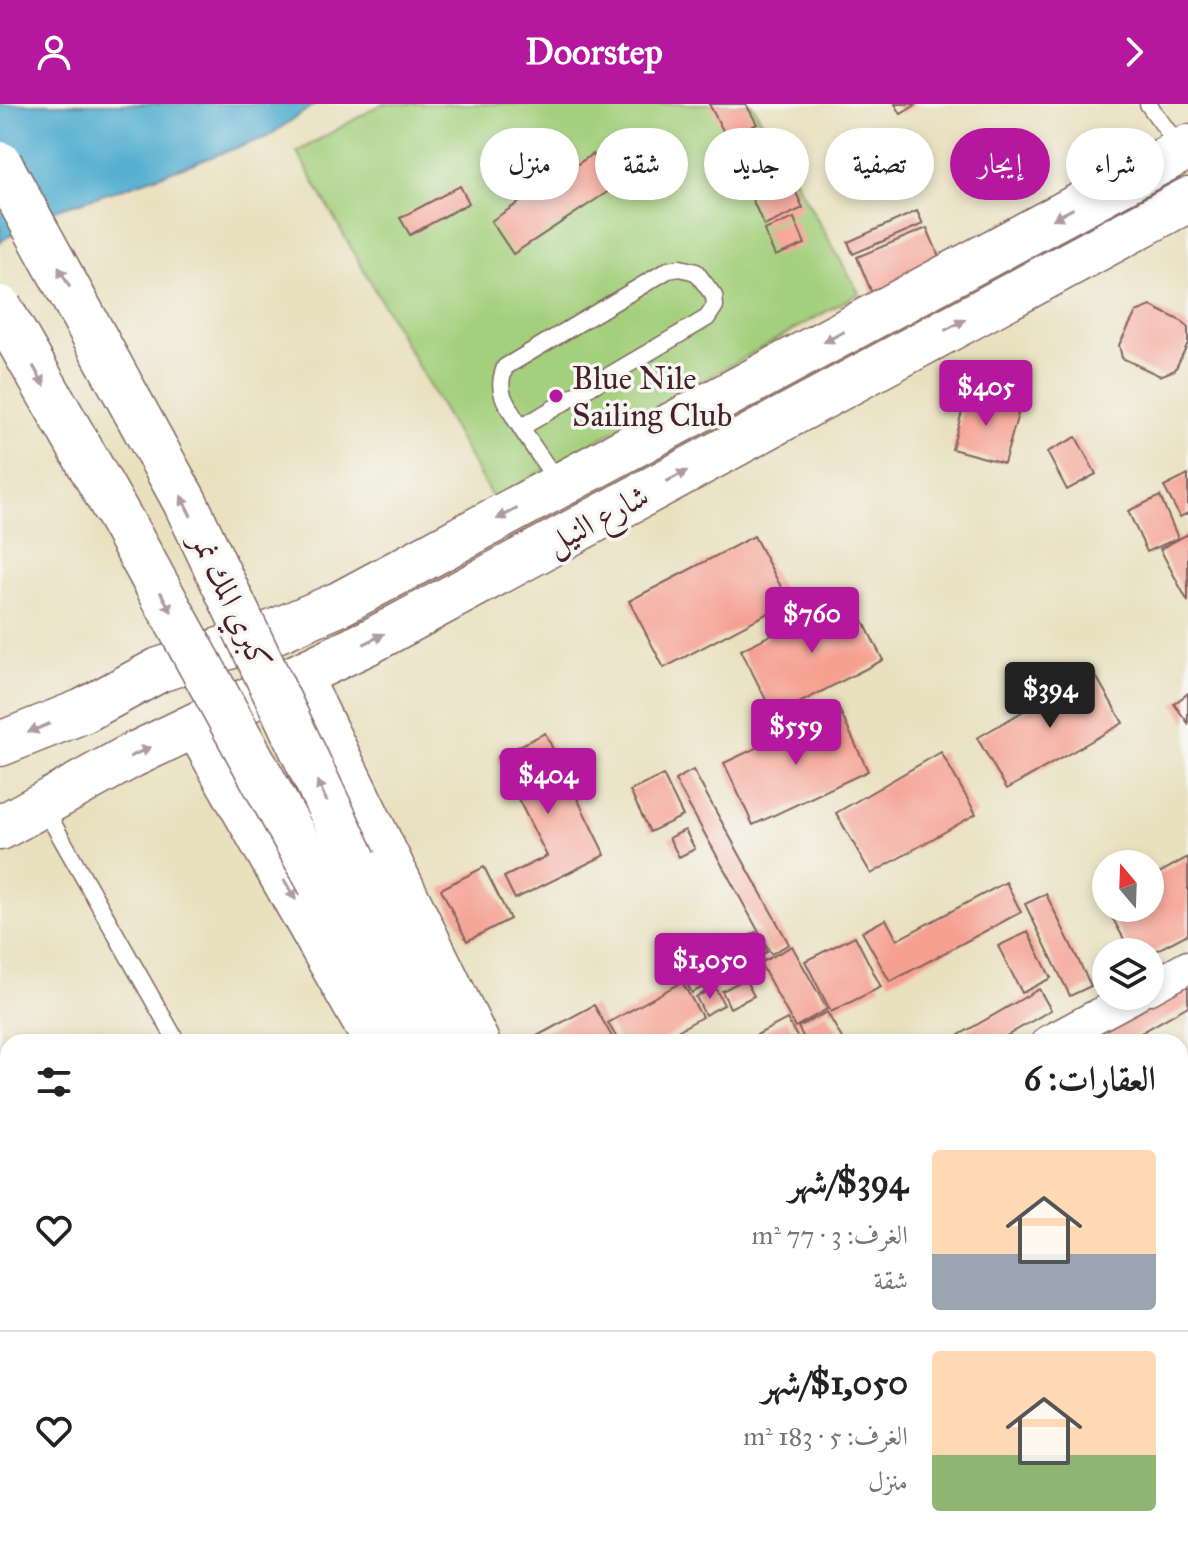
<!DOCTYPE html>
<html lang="ar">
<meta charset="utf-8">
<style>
body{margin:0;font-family:"IM FELL Great Primer",Amiri,serif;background:#f6f6f6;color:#222;direction:rtl;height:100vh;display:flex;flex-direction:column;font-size:30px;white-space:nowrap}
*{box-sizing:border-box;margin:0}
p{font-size:26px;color:#767676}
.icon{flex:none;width:44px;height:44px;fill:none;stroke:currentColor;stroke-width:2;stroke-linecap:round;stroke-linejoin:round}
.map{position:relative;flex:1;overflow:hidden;direction:ltr}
.sheet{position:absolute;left:0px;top:930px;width:1188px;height:514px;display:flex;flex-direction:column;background:#fff;border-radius:24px 24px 0 0;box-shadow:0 4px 12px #0003;direction:rtl}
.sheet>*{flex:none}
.guide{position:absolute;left:24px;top:24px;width:1140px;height:72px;direction:rtl;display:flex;gap:16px}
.needle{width:52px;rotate:341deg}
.fabs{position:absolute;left:1092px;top:746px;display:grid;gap:16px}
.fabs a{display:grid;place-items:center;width:72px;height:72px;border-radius:50%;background:#fff;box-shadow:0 4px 12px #0003;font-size:40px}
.price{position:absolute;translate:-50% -68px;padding:0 18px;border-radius:8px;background:#b5179e;color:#fff;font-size:26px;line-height:52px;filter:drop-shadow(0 2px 4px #0008)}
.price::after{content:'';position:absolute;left:50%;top:48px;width:24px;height:18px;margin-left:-12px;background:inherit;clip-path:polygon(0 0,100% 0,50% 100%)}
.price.selected{background:#222;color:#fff}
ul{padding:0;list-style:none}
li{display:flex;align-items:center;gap:24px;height:200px;padding:0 32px}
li+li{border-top:2px solid #e0e0e0}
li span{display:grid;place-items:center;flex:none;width:224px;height:160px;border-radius:8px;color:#555}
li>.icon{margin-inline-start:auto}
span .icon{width:96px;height:96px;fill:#fffc;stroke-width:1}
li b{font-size:34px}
h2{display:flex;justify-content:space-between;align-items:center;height:96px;padding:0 32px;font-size:34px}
.pill{padding:0 28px;border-radius:36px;background:#fff;box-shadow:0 4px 12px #0003;font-size:28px;line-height:72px}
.pill.selected{background:#b5179e;color:#fff}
header{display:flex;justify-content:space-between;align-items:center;height:104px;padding:0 32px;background:#b5179e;color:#fff;font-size:36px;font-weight:700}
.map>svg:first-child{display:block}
.green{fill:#a4d07d;stroke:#777854;stroke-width:2}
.water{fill:#51adcf;stroke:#4e667d;stroke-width:2}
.building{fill:#f5a192}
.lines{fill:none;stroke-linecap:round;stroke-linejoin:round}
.lane-casing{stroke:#82635e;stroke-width:19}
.street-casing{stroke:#82635e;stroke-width:35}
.secondary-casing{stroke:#82635e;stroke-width:47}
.primary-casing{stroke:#82635e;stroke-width:47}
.highway-casing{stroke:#82635e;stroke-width:47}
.lane{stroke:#fff;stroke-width:16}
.street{stroke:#fff;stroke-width:32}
.secondary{stroke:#fff;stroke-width:44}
.primary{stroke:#fff;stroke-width:44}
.highway{stroke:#fff;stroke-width:44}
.highway-bridge-casing{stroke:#82635e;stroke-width:47;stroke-linecap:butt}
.highway-bridge{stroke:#fff;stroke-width:44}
.oneway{fill:#ae9aa0}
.poi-dot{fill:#b5179e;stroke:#f6f6f2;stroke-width:3}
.labels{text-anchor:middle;stroke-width:7;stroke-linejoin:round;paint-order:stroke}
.poi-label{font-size:32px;fill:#4a1f2b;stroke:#f6f6f2;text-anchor:start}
.street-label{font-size:32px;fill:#4a1f2b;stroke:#f6f6f2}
</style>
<header><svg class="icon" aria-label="forward" viewBox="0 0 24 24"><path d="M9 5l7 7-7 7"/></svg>Doorstep<svg class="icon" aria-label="person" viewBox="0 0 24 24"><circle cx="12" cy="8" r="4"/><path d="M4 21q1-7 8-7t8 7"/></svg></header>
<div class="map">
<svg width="1188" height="1443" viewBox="0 0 1188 1443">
<rect width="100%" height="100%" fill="#f6f6f2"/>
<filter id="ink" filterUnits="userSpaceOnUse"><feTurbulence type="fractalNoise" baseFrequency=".0125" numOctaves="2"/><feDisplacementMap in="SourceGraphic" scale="16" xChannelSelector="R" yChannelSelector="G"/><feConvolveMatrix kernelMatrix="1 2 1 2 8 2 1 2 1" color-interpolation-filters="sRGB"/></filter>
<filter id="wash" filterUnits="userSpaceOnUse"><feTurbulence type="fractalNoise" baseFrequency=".006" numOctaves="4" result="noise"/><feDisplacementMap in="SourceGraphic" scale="32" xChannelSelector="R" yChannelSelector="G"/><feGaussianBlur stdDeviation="1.8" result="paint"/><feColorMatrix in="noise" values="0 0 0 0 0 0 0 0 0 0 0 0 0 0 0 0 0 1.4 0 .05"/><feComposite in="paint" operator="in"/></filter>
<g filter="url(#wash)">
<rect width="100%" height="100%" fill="#e9e0be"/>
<polygon class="green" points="382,0 752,0 859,189 493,395 297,48"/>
<polygon class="water" points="0,0 315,0 267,33 124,84 42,110 0,138"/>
<g id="blocks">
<g class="building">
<polygon points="709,0 746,0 757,20 728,36"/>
<polygon points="895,0 917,0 901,10"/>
<polygon points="773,37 803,104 764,122 734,54"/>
<polygon points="593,50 615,83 513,150 491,117"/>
<polygon points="460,82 469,99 410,131 400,114"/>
<polygon points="917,107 923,120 853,150 848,138"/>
<polygon points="794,114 805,140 775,152 764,126"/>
<polygon points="927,124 943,162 873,192 857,153"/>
<polygon points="1151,202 1183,218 1188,224 1188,239 1175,266 1160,272 1122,254 1119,241 1136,208"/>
<polygon points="967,289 1020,303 1004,359 952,345"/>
<polygon points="1076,333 1096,370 1067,386 1047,348"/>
<polygon points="1188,371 1188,409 1180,413 1164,383"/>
<polygon points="1160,392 1178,434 1147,448 1128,407"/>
<polygon points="1188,430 1188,498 1160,445"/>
<polygon points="754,432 789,498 664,564 629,497"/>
<polygon points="850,491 883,556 774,612 741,546"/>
<polygon points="1093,567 1123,619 1007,685 977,634"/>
<polygon points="1188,589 1188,619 1174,600"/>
<polygon points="839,605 868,667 753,721 724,659"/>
<polygon points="545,629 605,751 515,795 504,773 547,752 497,653"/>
<polygon points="941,648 976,710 871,770 836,709"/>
<polygon points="693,666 789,840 771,850 675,676"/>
<polygon points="663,671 683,712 650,728 630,687"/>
<polygon points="685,726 695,745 679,753 669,734"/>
<polygon points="1188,753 1188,830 1150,850 1150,848 1131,848 1107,804 1150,804 1150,774"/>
<polygon points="484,763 510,815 467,837 441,785"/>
<polygon points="1006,778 1021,808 890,878 862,828 886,815 897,836"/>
<polygon points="1046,790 1091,882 1070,892 1025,800"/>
<polygon points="756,828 767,848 692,889 681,869"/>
<polygon points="1028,828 1051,874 1022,889 998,842"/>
<polygon points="855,832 881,883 831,908 805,857"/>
<polygon points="792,842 827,905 795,923 760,859"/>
<polygon points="745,875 754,892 730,904 722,887"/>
<polygon points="1184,877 1188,884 1188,902 1125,938 1109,938 1101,924"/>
<polygon points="682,878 702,913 658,938 619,938 608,919"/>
<polygon points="715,883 724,901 705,911 696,893"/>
<polygon points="1039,885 1051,906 996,938 947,938"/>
<polygon points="594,901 615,938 526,938"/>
<polygon points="827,908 844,938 806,938 798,923"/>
<polygon points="787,915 800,938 750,938 749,935"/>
<polygon points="8,1084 8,1150 0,1155 0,1089"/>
<polygon points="0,1230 8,1245 8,1264 0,1269"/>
<polygon points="471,1436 511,1436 497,1443 475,1443"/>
</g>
</g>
</g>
<g filter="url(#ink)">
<use href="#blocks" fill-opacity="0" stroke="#82635e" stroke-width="2"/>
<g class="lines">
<g class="lane-casing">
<g id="lane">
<polyline points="1148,0 1180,44"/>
<path d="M522,323L707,214L715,202L714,192L696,168L680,164L668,166L505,263C502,272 500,278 502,288C506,307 547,361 559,381"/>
<polyline points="43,702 177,938"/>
<polyline points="0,980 8,994"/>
<polyline points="281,1436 285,1443"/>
<polyline points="466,1436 469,1443"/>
<polyline points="175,1443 189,1436"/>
</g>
</g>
<g class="street-casing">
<g id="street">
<polyline points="1150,884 1188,863"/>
<polyline points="1048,938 1134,892"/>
</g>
</g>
<g class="secondary-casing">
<g id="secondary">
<polyline points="299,572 477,938"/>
<polyline points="196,621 376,938"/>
<polyline points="1180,1389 1188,1384"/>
<polyline points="645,1436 649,1443"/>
<polyline points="757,1436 762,1443"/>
<polyline points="1077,1443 1090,1436"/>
</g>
</g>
<g class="primary-casing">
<g id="primary">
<polyline points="0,640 83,607 159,566 271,529 339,500 1188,43"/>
<polyline points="0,724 131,652 371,537 1188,96"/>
</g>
</g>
<g class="highway-casing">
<g id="highway">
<polyline points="355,758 455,938"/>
<polyline points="320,780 408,938"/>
<polyline points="686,1436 690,1443"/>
<polyline points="733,1436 737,1443"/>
</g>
</g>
<use href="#lane" class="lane"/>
<use href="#street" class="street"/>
<use href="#secondary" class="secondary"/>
<use href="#primary" class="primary"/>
<use href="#highway" class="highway"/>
<g class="highway-bridge-casing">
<g id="highway-bridge">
<polyline points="0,60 185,398 355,758"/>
<polyline points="0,204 124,421 320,780"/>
</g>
</g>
<use href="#highway-bridge" class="highway-bridge"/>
</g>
<defs><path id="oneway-solid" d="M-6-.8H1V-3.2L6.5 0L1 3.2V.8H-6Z" transform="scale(2)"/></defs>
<g class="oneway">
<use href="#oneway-solid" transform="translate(1063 110) rotate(152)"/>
<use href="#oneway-solid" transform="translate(64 173) rotate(-119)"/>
<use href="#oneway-solid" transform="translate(955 221) rotate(-28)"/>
<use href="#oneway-solid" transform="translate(834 233) rotate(152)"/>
<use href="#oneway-solid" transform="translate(39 272) rotate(60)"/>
<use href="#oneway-solid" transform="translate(677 372) rotate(-28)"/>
<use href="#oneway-solid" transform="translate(186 402) rotate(-116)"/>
<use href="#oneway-solid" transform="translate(507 410) rotate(152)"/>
<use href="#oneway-solid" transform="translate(166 498) rotate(61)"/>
<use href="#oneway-solid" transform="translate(374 535) rotate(-27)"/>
<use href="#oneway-solid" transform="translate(39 624) rotate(158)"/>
<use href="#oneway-solid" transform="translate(140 648) rotate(-26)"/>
<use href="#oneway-solid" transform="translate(322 687) rotate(-115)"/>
<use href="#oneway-solid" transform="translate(290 786) rotate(60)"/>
</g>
</g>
<circle class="poi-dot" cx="556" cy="292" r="8"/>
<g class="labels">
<g class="poi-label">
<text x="572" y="285">Blue Nile<tspan x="572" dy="37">Sailing Club</tspan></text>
</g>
<g class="street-label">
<text transform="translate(597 415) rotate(-28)" y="11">شارع النيل</text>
<text transform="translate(232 497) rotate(65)" y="11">كبري المك نمر</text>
</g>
</g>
</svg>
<div class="fabs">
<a><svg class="needle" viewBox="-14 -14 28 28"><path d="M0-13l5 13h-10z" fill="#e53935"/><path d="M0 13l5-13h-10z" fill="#767676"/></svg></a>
<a><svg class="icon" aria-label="layers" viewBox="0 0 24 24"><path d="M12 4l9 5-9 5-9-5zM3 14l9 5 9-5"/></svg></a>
</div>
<b class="price" style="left:986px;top:324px">$405</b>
<b class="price" style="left:812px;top:551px">$760</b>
<b class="price selected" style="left:1050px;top:626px">$394</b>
<b class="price" style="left:796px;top:663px">$559</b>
<b class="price" style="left:548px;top:712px">$404</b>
<b class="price" style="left:710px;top:897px">$1,050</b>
<div class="guide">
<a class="pill">شراء</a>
<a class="pill selected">إيجار</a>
<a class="pill">تصفية</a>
<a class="pill">جديد</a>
<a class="pill">شقة</a>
<a class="pill">منزل</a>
</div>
<section class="sheet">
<h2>العقارات: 6<svg class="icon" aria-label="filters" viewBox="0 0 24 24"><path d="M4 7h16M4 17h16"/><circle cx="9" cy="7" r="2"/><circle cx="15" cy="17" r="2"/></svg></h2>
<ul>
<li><span style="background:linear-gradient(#ffd9b3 65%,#9aa5b1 0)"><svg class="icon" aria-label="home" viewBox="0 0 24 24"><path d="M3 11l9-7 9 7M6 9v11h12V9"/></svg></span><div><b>$394/شهر</b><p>الغرف: 3 · 77 m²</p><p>شقة</p></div><svg class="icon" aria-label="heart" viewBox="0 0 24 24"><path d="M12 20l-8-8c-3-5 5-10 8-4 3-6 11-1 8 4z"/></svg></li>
<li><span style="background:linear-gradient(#ffd9b3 65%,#8fb573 0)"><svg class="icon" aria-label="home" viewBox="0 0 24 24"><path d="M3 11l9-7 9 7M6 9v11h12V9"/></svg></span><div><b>$1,050/شهر</b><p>الغرف: 5 · 183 m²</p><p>منزل</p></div><svg class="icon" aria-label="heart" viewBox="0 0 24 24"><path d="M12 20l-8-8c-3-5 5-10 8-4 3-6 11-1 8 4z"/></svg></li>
</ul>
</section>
</div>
